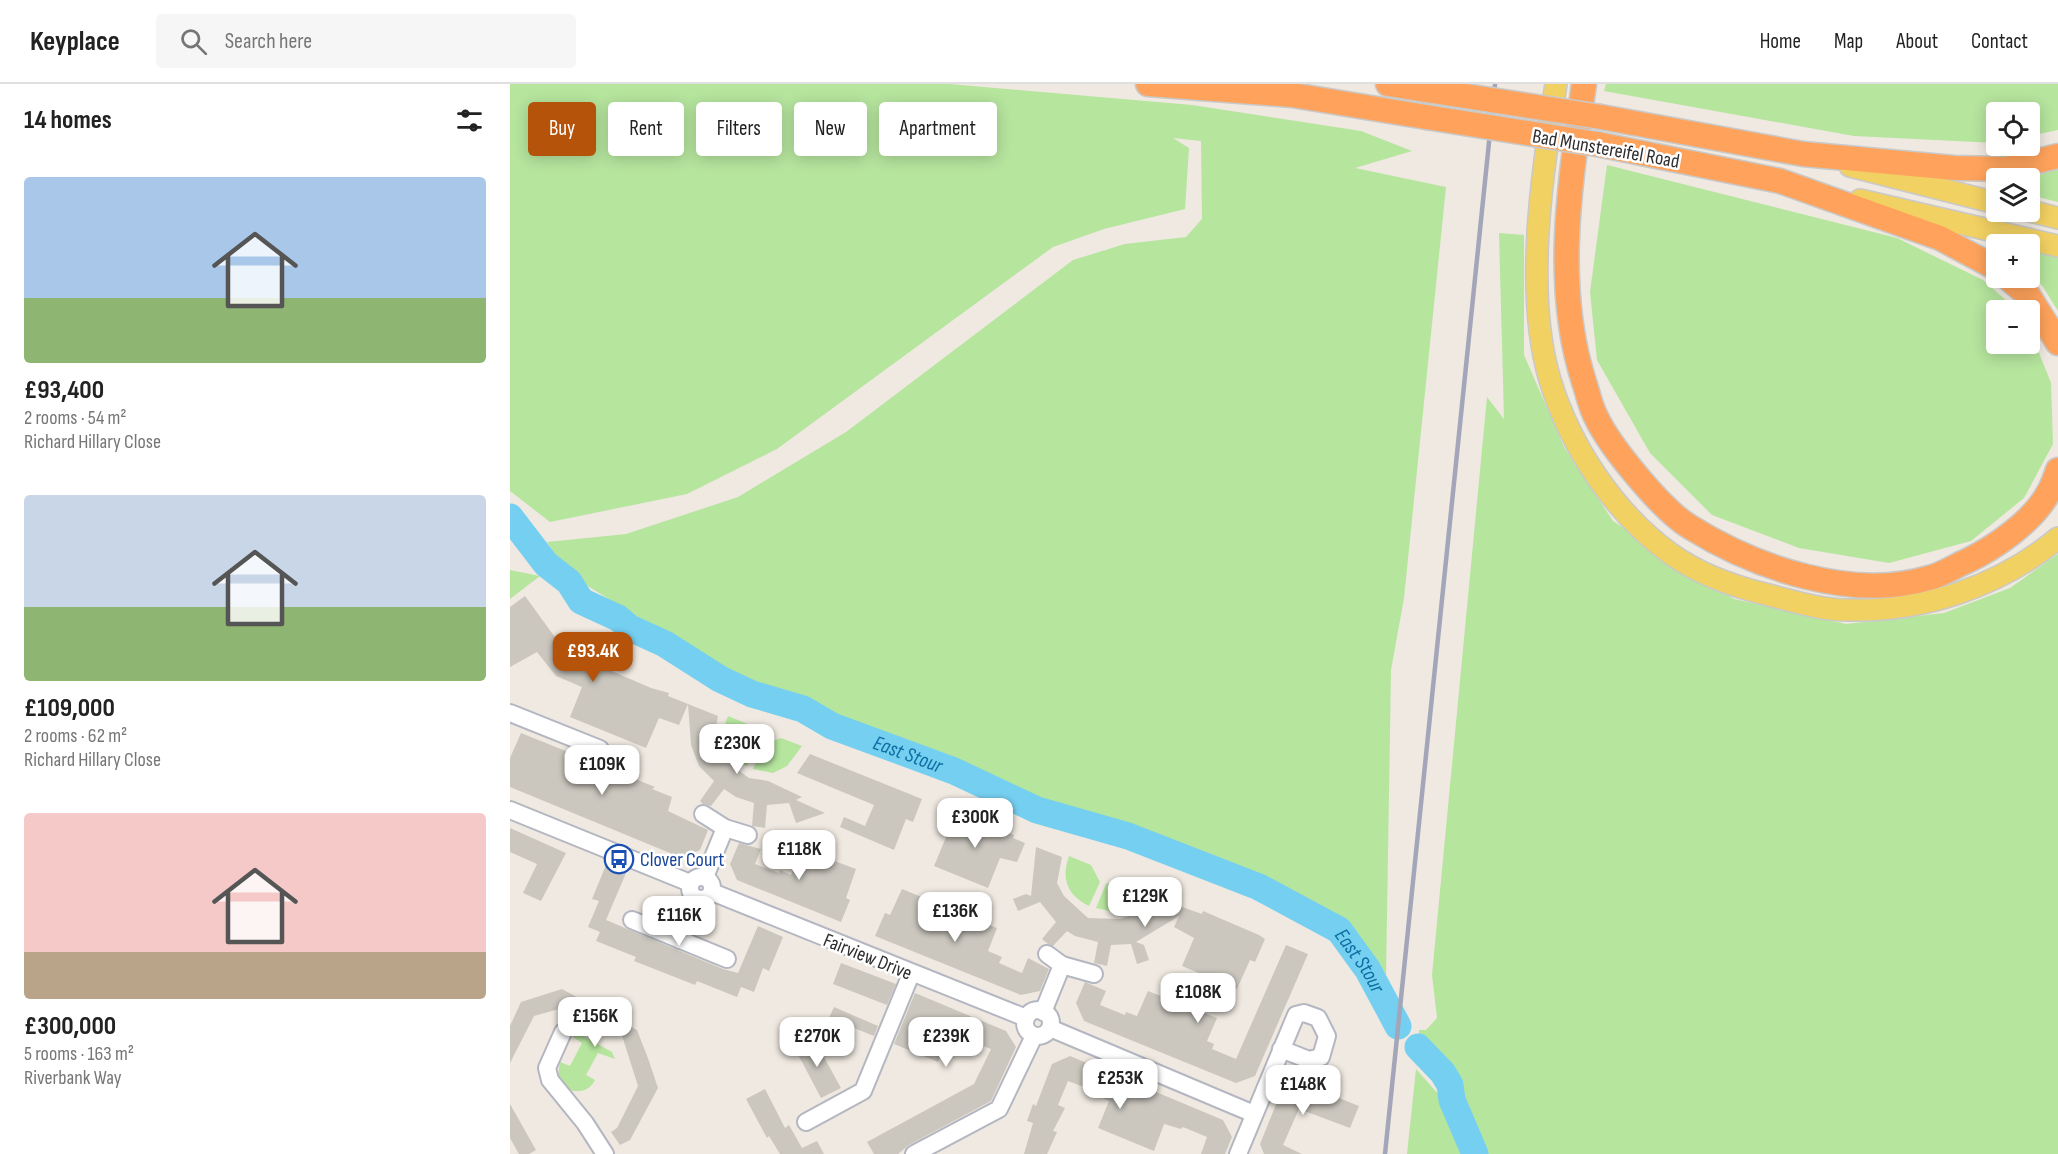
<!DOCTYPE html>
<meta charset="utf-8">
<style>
body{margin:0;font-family:"Sofia Sans Condensed",sans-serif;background:#f6f6f6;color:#222;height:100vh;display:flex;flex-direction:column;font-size:22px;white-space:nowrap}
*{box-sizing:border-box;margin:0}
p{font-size:20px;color:#767676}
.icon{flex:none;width:33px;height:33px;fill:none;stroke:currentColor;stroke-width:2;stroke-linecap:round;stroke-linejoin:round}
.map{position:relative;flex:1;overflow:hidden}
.details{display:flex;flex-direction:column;background:#fff;width:510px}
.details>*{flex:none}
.banner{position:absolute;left:18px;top:18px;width:570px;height:54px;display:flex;gap:12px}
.buttons{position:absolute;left:1476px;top:18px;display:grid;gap:12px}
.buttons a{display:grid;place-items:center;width:54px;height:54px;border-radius:6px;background:#fff;box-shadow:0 3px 15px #0003;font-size:30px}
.price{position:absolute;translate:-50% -51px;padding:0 14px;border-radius:12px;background:#fff;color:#222;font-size:20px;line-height:39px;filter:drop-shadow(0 2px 3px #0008)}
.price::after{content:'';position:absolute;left:50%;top:36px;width:18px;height:14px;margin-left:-9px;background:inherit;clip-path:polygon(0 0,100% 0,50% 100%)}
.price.on{background:#b45309;color:#fff}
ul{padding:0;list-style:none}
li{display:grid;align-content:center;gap:12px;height:318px;padding:0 24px}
li span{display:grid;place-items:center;height:186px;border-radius:6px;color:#555}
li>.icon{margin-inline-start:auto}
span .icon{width:108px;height:108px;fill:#fffc;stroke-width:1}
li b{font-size:26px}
h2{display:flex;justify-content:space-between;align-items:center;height:72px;padding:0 24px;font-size:26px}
.pill{padding:0 21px;border-radius:6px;background:#fff;box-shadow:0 3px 15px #0003;font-size:21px;line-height:54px}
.pill.on{background:#b45309;color:#fff}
header{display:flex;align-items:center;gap:36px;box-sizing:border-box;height:84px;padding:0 30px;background:#fff;border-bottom:2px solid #e0e0e0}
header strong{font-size:28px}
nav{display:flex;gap:33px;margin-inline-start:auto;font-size:21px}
.search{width:420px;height:54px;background:#f6f6f6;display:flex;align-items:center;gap:15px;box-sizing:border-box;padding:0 21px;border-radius:6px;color:#767676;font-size:22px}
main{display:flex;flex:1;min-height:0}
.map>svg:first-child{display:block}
.green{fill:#b6e59e}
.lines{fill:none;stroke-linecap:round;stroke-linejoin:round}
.river{stroke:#75cff0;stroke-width:27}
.building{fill:#cbc7bf}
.minor-casing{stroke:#b4b7c1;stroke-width:20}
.major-casing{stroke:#c9c9c9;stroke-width:24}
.highway-casing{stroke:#c9c9c9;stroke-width:27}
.minor{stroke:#fff;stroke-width:16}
.major{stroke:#f2d163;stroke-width:21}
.highway{stroke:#ffa35c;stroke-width:24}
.rail{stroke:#a3a6b8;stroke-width:4.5}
.highway-bridge-casing{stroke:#c9c9c9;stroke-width:27;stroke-linecap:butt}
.highway-bridge{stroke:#ffa35c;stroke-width:24}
.labels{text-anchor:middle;stroke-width:5;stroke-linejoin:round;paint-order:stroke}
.street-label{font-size:20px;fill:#2e2e2e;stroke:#fff}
.transit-label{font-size:20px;fill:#164399;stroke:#fff;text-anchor:start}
.water-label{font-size:21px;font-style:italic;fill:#0d6fa3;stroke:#fff}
</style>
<header>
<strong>Keyplace</strong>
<div class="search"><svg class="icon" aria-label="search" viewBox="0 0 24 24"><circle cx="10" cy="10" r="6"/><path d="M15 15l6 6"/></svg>Search here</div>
<nav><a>Home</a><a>Map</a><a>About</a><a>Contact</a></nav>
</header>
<main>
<section class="details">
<h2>14 homes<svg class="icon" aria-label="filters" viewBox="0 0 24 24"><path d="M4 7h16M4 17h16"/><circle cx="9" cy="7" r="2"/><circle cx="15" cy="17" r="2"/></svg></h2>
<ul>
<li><span style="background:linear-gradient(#a9c7e8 65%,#8fb573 0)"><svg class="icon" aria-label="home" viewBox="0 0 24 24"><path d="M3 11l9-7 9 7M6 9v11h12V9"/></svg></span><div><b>£93,400</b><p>2 rooms · 54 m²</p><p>Richard Hillary Close</p></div></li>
<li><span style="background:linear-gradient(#c9d6e8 60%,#8fb573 0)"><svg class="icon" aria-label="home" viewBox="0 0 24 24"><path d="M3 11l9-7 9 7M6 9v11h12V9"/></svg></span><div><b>£109,000</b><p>2 rooms · 62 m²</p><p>Richard Hillary Close</p></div></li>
<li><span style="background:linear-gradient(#f6c9c9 75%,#b9a48a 0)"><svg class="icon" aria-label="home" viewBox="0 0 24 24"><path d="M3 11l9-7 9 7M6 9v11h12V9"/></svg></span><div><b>£300,000</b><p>5 rooms · 163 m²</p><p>Riverbank Way</p></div></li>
</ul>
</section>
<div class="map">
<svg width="1548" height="1070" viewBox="0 0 1548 1070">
<rect width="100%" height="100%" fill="#efe9e1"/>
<g class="green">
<polygon points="0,0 440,0 682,21 851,47 902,67 845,84 936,103 894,514 881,586 876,893 809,820 564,725 525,717 444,677 244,601 203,580 57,489 37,458 116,450 228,413 336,348 563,176 615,160 676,153 692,135 691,57 663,54 679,64 675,125 594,145 543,163 267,365 177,410 40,438 0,407"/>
<polygon points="1096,0 1548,0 1548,46 1520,52 1520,28 1486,28 1486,59 1344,52 1094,7"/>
<polygon points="1097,81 1387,154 1473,196 1507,226 1486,226 1486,260 1520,260 1520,246 1541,299 1543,360 1514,414 1461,457 1379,479 1289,464 1202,431 1140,369 1087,276 1080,208"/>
<polygon points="1548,84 1548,118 1520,111 1520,94 1506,94"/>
<polygon points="989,149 1014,151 1014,271 1054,363 1103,437 1224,515 1336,540 1434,529 1500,504 1548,470 1548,1070 971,1070 950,1019 947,1000 909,954 909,946 916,946 927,934 922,891 977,313 994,335"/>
<polygon points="1520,166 1548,172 1548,227 1533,203 1520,189"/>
<polygon points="0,486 30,492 0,515"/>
<path d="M218,632L240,641L247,659L237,682C214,672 209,653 218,632Z"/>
<polygon points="271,654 292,662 277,682 263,689 243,685 254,661"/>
<path d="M559,772L581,781L590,798L579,822C557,811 551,795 559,772Z"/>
<polygon points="615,794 636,802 627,818 608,829 586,824 596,800"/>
<path d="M66,948L102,968L105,975L88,969L76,991L85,996C79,1008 67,1010 55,1004L48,991L50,978L60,982L72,959L63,953Z"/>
<polygon points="906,985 929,1011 954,1070 897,1070"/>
</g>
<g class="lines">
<g class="river">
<path id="s1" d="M0,433L36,480L59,498L71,517L108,534L120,544L155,560L210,595L242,610L293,625L322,642L444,687L527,726L618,752L749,803L829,846L858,886L888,942"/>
<polyline points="908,963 933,989 940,1001 942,1016 965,1070"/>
</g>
</g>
<g class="building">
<polygon points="15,512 55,567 141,604 159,609 158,612 178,620 169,641 149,634 136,664 60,633 72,603 46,592 27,568 0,583 0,523"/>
<polygon points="178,620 208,632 204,653 213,675 239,694 258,697 292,713 286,716 315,729 286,739 279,719 257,721 255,744 242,742 244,719 226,713 214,705 201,722 193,720 190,717 204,697 189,682 181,661"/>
<polygon points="11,649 145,703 142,705 162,713 158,727 198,746 190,766 172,774 0,703 0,674"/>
<polygon points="300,670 412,715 403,738 396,735 384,766 330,743 334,733 355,742 364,721 287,689"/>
<polygon points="440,725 504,751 503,754 515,759 507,778 490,774 478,804 424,782 437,751 431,748"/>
<polygon points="0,744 56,769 31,817 13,809 27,780 0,768"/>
<polygon points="229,759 251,765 245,780 269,789 270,786 281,791 292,765 346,785 336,814 340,816 331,838 227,796 220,780"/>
<polygon points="526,763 552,773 547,799 554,812 578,834 610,835 626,830 644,813 692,830 693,827 749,851 755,855 745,878 740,876 727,905 672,882 684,854 664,843 669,832 626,858 634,861 639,876 627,880 621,860 601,861 597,882 584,879 588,858 565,852 557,847 543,862 538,860 532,855 546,838 530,818 508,827 503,815 516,810 521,812"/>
<polygon points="96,781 116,789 96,836 213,885 228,889 248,842 273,853 259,887 253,884 244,908 231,903 227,913 187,897 185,901 124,877 126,873 86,857 90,848 78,843 89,817 82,815"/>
<polygon points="392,805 487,844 478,867 492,873 489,879 512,889 518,874 539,885 530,907 511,911 365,852 375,829 380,831"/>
<polygon points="776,861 798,870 745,992 726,999 574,937 566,919 575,898 596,907 590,921 615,931 616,928 627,932 638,907 707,934 697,957 704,960 702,965 726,975"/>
<polygon points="331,879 386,900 377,921 323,900"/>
<polygon points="52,905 127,946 139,977 148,1004 120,1056 110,1061 101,1048 107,1044 128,1002 108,939 101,952 49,925 24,932 0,979 0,942 11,918"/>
<polygon points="405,909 496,947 506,963 481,1017 399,1061 388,1070 364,1070 357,1058 464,1000 481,965 440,950 428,978 384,960"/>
<polygon points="324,923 368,942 364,952 319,934"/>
<polygon points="294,952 302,967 309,964 331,1004 311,1014 282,959"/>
<polygon points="560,972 713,1036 722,1053 715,1070 691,1070 697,1053 673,1043 671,1045 654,1040 644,1067 588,1044 599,1017 583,1010 584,1007 558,997 548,1021 555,1024 543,1047 547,1048 539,1066 537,1070 514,1070 523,1039 517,1037 523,1020 526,1022 542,980"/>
<polygon points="781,1002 782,1005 790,1002 818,1013 819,1010 849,1022 840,1044 789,1025 773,1061 792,1070 754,1070 750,1060 769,1013"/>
<polygon points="255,1005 275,1044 279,1041 292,1064 307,1057 314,1070 270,1070 259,1052 257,1054 236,1015"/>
<polygon points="0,1020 26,1066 19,1070 9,1070 0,1054"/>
</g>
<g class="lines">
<g class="minor-casing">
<g id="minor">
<polyline points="0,629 90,665"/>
<polyline points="0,726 180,799"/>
<polyline points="193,730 215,744 238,751"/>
<circle cx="191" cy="804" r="11"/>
<polyline points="195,793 215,744"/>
<polyline points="202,808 516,934"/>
<polyline points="122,836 217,875"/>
<polyline points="170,856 187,815"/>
<polyline points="537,870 552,881 584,890"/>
<circle cx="528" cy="939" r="13"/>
<polyline points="533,928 552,881"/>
<polyline points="540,944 744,1030"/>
<polyline points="53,948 37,984 40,996 75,1039 95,1070"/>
<polyline points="296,1038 353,1007 401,890"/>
<polyline points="404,1070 489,1025 524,952"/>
<polyline points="728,1070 786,931 794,929 808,934 817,952 811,973 799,976 771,965"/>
</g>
</g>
<g class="major-casing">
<g id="major">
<path d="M1046,0C1032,88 1014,210 1040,296C1060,362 1104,429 1161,470C1189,490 1225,503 1259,511C1283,517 1311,526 1337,526C1412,528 1489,503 1548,454"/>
<polyline points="1340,82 1486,119"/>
<polyline points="1350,116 1548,162"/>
<polyline points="1520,127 1548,134"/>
</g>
</g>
<g class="highway-casing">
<g id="highway">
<polyline points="638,0 782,11 916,33"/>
<polyline points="878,0 916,6"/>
<path d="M1074,0C1060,99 1043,201 1074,298C1078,309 1080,322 1086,333C1100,363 1152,426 1180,443C1246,484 1342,517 1419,494C1432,491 1445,482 1457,477C1484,464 1522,438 1537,411C1542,404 1545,394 1548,386"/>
<polyline points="1091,33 1293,70 1444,84 1496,85 1548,72"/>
<polyline points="1087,60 1270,97 1430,154 1486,184"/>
<polyline points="1498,194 1518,211 1548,259"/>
</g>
</g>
<use href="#minor" class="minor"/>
<use href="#major" class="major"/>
<use href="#highway" class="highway"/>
<polyline class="rail" points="875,1070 985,0"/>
<g class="highway-bridge-casing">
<g id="highway-bridge">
<polyline points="916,6 1091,33"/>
<polyline points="916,33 1087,60"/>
</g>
</g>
<use href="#highway-bridge" class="highway-bridge"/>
</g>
<defs>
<g id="bus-ring" transform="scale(1.5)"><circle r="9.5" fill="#fff" stroke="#1a4fb4" stroke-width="1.5"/><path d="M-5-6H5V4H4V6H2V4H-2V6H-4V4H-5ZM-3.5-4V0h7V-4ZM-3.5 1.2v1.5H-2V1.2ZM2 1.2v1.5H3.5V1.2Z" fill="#1a4fb4"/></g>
</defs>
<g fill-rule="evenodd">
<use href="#bus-ring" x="109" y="775"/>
</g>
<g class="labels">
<g class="street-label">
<text transform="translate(1096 64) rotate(10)" y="7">Bad Munstereifel Road</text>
<text transform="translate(358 872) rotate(22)" y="7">Fairview Drive</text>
</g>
<g class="transit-label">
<text x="130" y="782">Clover Court</text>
</g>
<g class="water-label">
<text dy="7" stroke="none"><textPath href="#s1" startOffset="474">East Stour</textPath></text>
<text dy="7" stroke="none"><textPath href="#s1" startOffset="978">East Stour</textPath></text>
</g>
</g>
</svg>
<div class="buttons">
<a><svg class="icon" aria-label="locate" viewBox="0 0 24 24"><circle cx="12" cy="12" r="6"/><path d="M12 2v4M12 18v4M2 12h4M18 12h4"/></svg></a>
<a><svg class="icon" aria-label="layers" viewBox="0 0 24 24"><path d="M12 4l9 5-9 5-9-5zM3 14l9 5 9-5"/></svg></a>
<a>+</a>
<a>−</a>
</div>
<b class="price on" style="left:83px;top:599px">£93.4K</b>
<b class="price" style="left:227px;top:691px">£230K</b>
<b class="price" style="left:92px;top:712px">£109K</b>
<b class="price" style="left:465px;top:765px">£300K</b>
<b class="price" style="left:289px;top:797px">£118K</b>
<b class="price" style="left:635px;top:844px">£129K</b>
<b class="price" style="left:445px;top:859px">£136K</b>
<b class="price" style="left:169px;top:863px">£116K</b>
<b class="price" style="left:688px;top:940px">£108K</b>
<b class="price" style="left:85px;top:964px">£156K</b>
<b class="price" style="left:307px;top:984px">£270K</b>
<b class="price" style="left:436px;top:984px">£239K</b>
<b class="price" style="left:610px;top:1026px">£253K</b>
<b class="price" style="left:793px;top:1032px">£148K</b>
<div class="banner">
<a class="pill on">Buy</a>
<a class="pill">Rent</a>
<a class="pill">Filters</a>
<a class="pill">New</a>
<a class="pill">Apartment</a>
</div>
</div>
</main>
